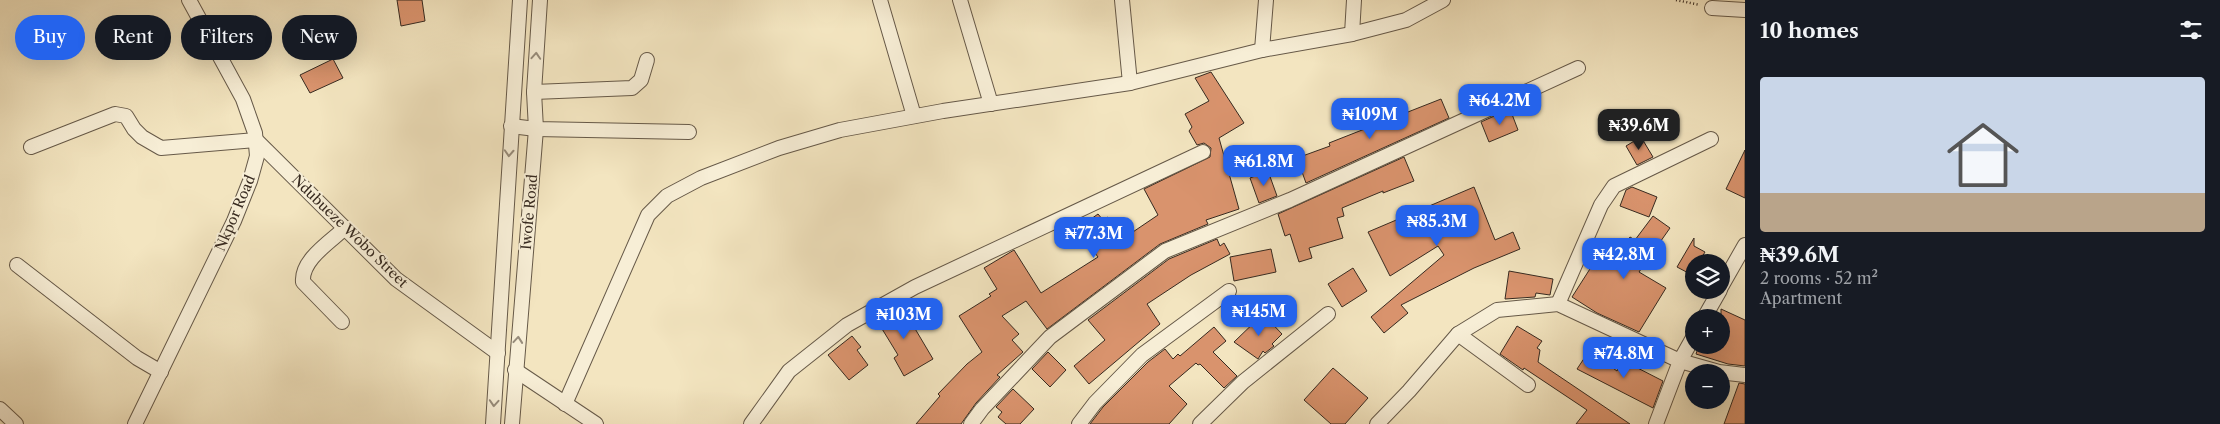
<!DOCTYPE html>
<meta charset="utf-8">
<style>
body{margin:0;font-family:"Libre Caslon Text",serif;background:#20242c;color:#f1f3f6;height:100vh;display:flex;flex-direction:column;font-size:19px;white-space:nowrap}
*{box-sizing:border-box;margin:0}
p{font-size:16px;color:#9ea1a6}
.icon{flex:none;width:28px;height:28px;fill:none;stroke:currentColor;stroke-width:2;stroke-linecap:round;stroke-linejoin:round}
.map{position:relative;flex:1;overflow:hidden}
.side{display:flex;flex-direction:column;background:#171b24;width:475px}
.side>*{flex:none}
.banner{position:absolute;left:15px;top:15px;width:475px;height:45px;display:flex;gap:10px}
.controls{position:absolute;left:1685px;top:254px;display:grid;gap:10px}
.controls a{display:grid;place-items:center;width:45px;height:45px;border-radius:50%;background:#171b24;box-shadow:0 5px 20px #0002;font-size:25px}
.price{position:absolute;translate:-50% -42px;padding:0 11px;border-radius:10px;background:#2563eb;color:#fff;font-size:16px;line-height:32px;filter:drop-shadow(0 1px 2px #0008)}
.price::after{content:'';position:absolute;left:50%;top:30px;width:15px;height:11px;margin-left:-8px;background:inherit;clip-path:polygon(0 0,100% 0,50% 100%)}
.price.on{background:#222;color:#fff}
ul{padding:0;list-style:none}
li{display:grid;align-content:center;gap:10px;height:265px;padding:0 15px}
li span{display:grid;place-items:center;height:155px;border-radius:5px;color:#555}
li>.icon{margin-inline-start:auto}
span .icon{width:90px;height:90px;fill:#fffc;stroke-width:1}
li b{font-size:21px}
h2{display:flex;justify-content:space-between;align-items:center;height:60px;padding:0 15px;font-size:21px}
.tag{padding:0 18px;border-radius:22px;background:#171b24;box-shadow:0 5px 20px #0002;font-size:18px;line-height:45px}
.tag.on{background:#2563eb;color:#fff}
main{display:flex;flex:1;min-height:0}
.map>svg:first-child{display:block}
.building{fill:#d9936d;stroke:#372a20}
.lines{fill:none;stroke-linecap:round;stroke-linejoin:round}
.minor-casing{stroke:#665948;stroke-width:16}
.path{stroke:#372a20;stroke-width:2.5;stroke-dasharray:1 2.5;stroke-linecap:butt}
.minor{stroke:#f7eed6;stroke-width:14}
.oneway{stroke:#978c7b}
.labels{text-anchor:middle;stroke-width:4;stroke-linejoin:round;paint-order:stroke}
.street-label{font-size:14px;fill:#372a20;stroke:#f7eed6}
</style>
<main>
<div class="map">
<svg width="1745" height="424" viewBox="0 0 1745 424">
<rect width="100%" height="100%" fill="#f3e5c0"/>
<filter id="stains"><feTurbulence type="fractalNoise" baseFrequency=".004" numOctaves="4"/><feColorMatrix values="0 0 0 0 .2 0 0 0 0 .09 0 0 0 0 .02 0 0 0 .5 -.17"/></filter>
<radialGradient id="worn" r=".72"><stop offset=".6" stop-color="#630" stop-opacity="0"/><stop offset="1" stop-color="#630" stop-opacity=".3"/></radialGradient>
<g class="building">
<polygon points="397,0 422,0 425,21 401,26"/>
<polygon points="333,59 343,78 310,93 300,75"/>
<polygon points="1211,72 1244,123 1219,138 1239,209 1206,220 1208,224 1160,244 1047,329 1026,301 1002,316 1019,334 1012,340 1023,352 997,375 1000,377 976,403 961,424 916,424 940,396 938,394 967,364 982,352 959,316 991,296 989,294 997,289 984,268 1014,250 1041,293 1098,257 1077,229 1098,214 1103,220 1108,217 1124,238 1158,215 1144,189 1210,157 1211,148 1204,143 1197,145 1189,131 1192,127 1185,114 1209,101 1195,78"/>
<polygon points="1441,99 1449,118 1306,183 1297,158 1330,146 1329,143"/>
<polygon points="1510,109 1518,130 1489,142 1481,122"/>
<polygon points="1641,137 1653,157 1637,165 1626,146"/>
<polygon points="1745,150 1745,198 1726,189"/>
<polygon points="1404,157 1414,181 1383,193 1383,191 1342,208 1344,216 1337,218 1343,238 1309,248 1312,258 1299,262 1290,234 1285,236 1278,214"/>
<polygon points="1268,171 1277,196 1259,203 1250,178"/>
<polygon points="1474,187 1495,240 1513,232 1520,249 1474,268 1401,305 1408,313 1384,333 1371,317 1444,255 1438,246 1390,276 1368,232"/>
<polygon points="1632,187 1657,197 1649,217 1620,206 1626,190"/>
<polygon points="1653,216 1670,228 1639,272 1666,288 1639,332 1597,313 1572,297 1595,261 1590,257 1600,242 1617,254 1630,237 1635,240"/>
<polygon points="1694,238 1694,246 1705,252 1699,262 1694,262 1694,276 1677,267"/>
<polygon points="1217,239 1220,246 1224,243 1230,254 1191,275 1147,304 1160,324 1089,384 1074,366 1105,340 1088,320 1169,259"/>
<polygon points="1271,249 1276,272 1234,281 1230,257"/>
<polygon points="1353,268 1367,291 1342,307 1328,284"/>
<polygon points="1509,271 1553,279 1550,295 1536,293 1535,297 1505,299"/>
<polygon points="901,305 933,359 904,376 894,358 898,355 876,319"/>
<polygon points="1721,309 1745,320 1745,366 1728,364 1696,354 1699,345 1721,345"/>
<polygon points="1263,314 1282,334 1272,344 1274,346 1265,353 1263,351 1258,359 1234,342"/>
<polygon points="1517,326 1542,341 1537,348 1540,350 1538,362 1630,424 1576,424 1587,410 1524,368 1523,370 1500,354"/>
<polygon points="1214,327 1226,341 1213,352 1237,376 1224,388 1200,364 1198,365 1196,363 1169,386 1187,404 1169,424 1090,424 1103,407 1148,362 1165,349 1173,359 1178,354 1180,356"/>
<polygon points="852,336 861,347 857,350 868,365 849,380 828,355"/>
<polygon points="1589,351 1617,371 1622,360 1663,381 1653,408 1577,369"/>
<polygon points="1048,352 1066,370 1050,387 1032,369"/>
<polygon points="1333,368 1368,398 1345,424 1331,424 1304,400"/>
<polygon points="1739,383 1745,384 1745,424 1724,424"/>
<polygon points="1013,389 1034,409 1020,424 1006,424 998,417 1002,412 996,407"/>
</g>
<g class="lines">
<g class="minor-casing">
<g id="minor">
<polyline points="880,0 914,116"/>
<polyline points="960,0 991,104"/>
<polyline points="1122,0 1130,83"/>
<polyline points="1712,8 1745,10"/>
<polyline points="1352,34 1354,0"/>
<polyline points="1262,50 1266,0"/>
<polyline points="534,92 632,88 641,80 647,60"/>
<polyline points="511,126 536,129 689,132"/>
<polyline points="31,147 115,114 126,116 134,129 142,137 161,148 256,140 396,279 498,353"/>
<polyline points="17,265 137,358 161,372"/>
<polyline points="1721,287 1745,245"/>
<polyline points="1558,304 1601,205 1614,186 1711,139"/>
<polyline points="1704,318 1720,290"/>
<path d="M342,322L303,282C301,260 330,242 345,228"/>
<polyline points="1458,334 1528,385"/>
<polyline points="515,370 596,424"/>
<polyline points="565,404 648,215 667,196 701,178 779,148 840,130 943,111 1130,83 1262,50 1352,34 1406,20 1443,0"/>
<polyline points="0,409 16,424"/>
<polyline points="135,424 234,221 250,181 257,156 255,133 243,99 189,0"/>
<polyline points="493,424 520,0"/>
<polyline points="512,424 536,129 534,92 540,0"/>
<polyline points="751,424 789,371 847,325 915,287 1203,152"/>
<polyline points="971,424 982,409 1050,337 1165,251 1290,200 1578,68"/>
<polyline points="1079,424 1095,403 1142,355 1229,291"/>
<polyline points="1200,424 1243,382 1328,314"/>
<polyline points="1377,424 1409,391 1458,334 1497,310 1558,304 1680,361 1719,372 1745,375"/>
<polyline points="1656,424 1680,361 1694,336"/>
</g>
</g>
<polyline class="path" points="1676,0 1700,5"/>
<use href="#minor" class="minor"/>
</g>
<defs><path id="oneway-chevron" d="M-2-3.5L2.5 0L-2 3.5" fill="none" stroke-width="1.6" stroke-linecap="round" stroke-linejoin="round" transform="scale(1.25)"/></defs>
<g class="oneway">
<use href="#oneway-chevron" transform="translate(536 56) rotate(-86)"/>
<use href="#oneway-chevron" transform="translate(509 153) rotate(93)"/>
<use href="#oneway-chevron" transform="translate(518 340) rotate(-85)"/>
<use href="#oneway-chevron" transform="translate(494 403) rotate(94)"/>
</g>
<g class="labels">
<g class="street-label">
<text transform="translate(529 212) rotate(-85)" y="5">Iwofe Road</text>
<text transform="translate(235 213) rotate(-67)" y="5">Nkpor Road</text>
<text transform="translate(350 231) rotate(44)" y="5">Ndubueze Wobo Street</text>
</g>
</g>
<rect width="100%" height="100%" filter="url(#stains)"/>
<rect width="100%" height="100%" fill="url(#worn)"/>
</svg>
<div class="controls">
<a><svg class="icon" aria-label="layers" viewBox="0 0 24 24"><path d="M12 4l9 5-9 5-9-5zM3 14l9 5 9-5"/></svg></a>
<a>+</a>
<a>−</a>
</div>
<b class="price" style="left:1500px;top:126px">₦64.2M</b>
<b class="price" style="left:1370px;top:140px">₦109M</b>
<b class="price on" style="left:1639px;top:151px">₦39.6M</b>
<b class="price" style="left:1264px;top:187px">₦61.8M</b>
<b class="price" style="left:1437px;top:247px">₦85.3M</b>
<b class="price" style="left:1094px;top:259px">₦77.3M</b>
<b class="price" style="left:1624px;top:280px">₦42.8M</b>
<b class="price" style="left:1259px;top:337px">₦145M</b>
<b class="price" style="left:904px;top:340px">₦103M</b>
<b class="price" style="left:1624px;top:379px">₦74.8M</b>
<div class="banner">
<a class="tag on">Buy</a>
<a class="tag">Rent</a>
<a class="tag">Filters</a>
<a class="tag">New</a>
</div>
</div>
<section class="side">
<h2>10 homes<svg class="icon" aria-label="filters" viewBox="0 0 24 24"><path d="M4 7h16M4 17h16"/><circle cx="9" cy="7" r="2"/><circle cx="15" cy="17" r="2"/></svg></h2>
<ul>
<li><span style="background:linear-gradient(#c9d6e8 75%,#b9a48a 0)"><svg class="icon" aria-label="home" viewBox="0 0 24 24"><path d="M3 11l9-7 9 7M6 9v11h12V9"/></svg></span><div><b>₦39.6M</b><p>2 rooms · 52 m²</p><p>Apartment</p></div></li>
</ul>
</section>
</main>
